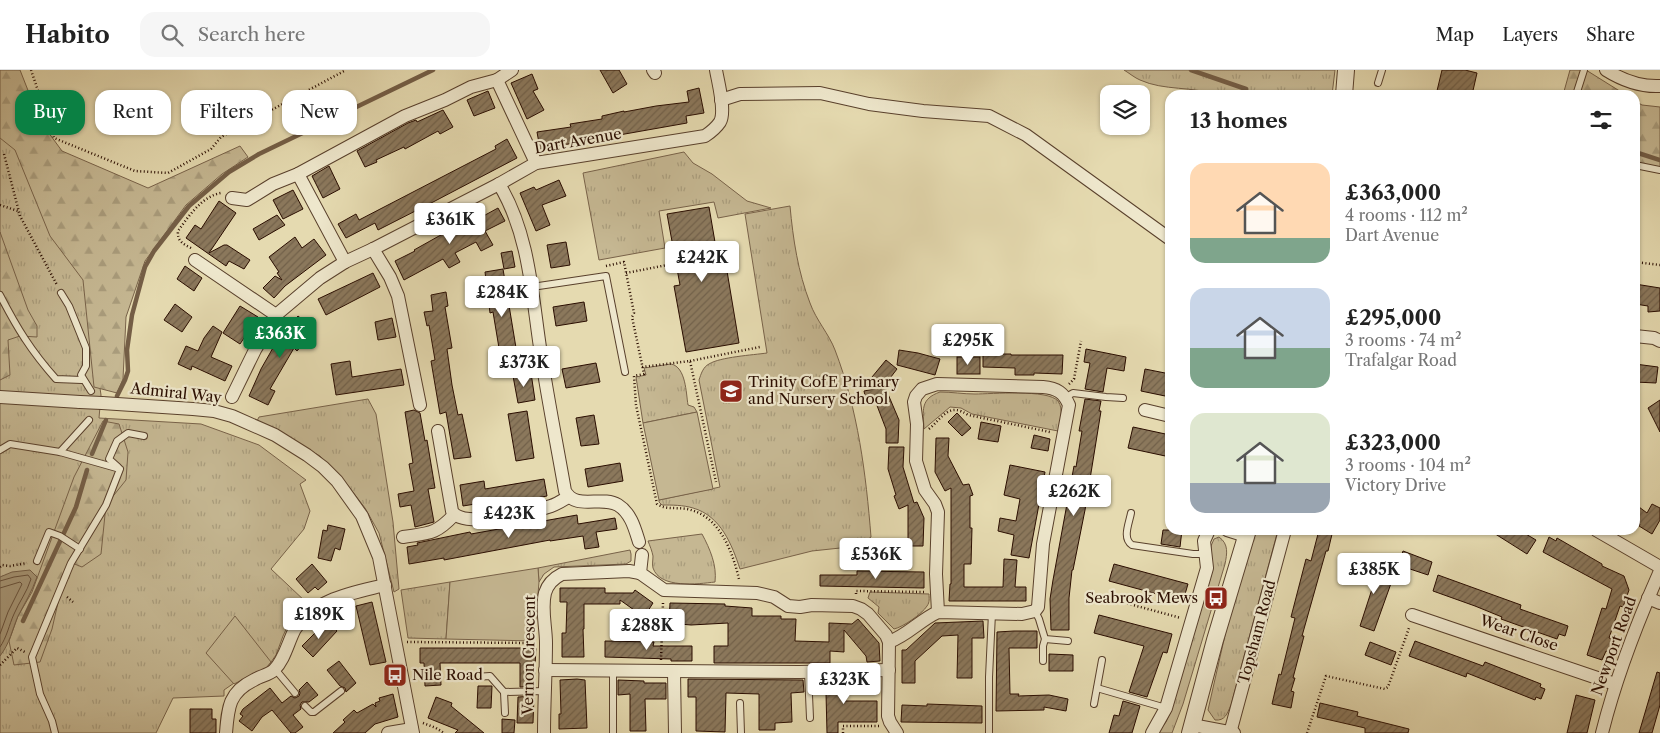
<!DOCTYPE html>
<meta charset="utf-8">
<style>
body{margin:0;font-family:"Libre Caslon Text",serif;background:#f6f6f6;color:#222;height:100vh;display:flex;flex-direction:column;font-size:19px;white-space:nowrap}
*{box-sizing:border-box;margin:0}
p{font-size:16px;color:#767676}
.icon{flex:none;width:28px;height:28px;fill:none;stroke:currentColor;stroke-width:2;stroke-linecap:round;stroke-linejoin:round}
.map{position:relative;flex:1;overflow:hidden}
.drawer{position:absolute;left:1165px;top:20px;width:475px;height:445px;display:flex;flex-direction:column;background:#fff;border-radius:15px;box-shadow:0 1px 4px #0004}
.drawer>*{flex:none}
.guide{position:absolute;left:15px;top:20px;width:475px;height:45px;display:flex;gap:10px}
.controls{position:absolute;left:1100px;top:15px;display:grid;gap:10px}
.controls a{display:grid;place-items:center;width:50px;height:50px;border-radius:10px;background:#fff;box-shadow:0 1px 4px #0004;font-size:25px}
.price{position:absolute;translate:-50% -42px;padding:0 11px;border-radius:5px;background:#fff;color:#222;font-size:16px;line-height:32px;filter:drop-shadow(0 1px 2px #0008)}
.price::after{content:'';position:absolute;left:50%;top:30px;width:15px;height:11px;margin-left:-8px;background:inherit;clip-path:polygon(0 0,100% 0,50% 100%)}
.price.active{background:#0b8043;color:#fff}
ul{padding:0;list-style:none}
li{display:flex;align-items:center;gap:15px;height:125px;padding:0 25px}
li span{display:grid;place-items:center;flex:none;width:140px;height:100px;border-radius:15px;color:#555}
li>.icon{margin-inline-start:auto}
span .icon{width:60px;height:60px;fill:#fffc;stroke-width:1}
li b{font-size:21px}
h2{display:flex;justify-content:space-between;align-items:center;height:60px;padding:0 25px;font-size:21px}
.pill{padding:0 18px;border-radius:15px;background:#fff;box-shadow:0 1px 4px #0004;font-size:18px;line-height:45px}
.pill.active{background:#0b8043;color:#fff}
header{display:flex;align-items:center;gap:30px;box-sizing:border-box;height:70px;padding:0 25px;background:#fff;border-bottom:1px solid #e0e0e0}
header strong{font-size:24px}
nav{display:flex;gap:28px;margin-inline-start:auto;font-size:18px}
.search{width:350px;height:45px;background:#f6f6f6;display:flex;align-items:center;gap:12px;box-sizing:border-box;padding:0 18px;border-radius:15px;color:#767676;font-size:19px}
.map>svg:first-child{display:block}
.grass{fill:url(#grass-tufts);stroke:#786249}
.forest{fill:url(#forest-firs);stroke:#786249}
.green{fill:#c5b792;stroke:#786249}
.water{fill:#a59474;stroke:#745e46}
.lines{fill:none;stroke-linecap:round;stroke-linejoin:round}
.shore{stroke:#68503a;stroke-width:1}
.stream{stroke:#745e46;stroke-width:4.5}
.building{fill:url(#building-hatch);stroke:#2a0d00}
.service-casing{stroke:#59402c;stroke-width:8}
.minor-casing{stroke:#59402c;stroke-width:14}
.tertiary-casing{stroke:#59402c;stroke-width:18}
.path{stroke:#2a0d00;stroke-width:2.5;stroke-dasharray:1 2.5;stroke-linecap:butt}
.service{stroke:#eee7cc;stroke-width:6}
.minor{stroke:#eee7cc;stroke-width:12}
.tertiary{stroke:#eee7cc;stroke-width:16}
.minor-bridge-casing{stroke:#59402c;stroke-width:14;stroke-linecap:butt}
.minor-bridge{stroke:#eee7cc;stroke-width:12}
.labels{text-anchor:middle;stroke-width:4.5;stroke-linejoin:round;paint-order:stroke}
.street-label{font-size:15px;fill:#2a0d00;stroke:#eee7cc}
.poi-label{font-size:15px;fill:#2a0d00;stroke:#eee7cc;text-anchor:start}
</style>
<header>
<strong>Habito</strong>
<div class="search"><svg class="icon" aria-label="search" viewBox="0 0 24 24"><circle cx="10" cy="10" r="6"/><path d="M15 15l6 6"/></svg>Search here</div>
<nav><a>Map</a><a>Layers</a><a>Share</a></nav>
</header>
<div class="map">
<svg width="1660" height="663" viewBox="0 0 1660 663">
<defs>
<pattern id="grass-tufts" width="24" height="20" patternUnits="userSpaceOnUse" patternTransform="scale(1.25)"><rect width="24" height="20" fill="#c5b792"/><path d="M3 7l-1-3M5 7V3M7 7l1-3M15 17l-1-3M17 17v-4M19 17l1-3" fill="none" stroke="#a99c7c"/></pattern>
<pattern id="forest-firs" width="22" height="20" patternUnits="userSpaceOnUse" patternTransform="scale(1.25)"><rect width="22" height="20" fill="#c5b792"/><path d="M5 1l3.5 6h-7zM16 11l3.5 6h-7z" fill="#a99c7c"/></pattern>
<pattern id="building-hatch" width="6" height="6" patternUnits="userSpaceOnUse" patternTransform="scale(1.25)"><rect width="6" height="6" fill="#8b785c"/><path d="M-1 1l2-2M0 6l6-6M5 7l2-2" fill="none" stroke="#72614a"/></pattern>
</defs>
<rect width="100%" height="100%" fill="#e5dab0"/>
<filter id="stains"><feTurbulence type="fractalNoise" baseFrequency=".004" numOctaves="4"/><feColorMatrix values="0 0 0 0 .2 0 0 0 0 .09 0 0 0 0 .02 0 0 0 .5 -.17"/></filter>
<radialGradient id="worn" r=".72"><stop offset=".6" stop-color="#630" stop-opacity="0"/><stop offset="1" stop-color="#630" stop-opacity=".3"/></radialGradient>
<g class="grass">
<polygon points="0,0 5,0 45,86 85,214 101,325 99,348 201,354 259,375 306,410 300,414 310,441 304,459 271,499 307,533 290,551 283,566 276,585 271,592 266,598 237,611 224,620 224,626 173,628 156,663 0,663"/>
<path d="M1124,0H1335L1332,25H1217C1193,16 1164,21 1140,10C1135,8 1129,3 1124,0Z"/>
<polygon points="684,82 693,93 712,104 747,131 771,138 718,148 714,132 659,141 665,178 599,190 583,103"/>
<path d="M790,136C793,169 798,202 810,233C816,250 829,264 835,280C858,340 866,404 871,467L859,476L812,481L740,499C732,475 721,446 693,438C683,435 672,435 662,435L659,432V430L720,417L699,310C701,304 703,297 709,294C720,287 753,285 767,283L745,144Z"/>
<path d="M671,294C686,297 686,323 688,335L694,337L697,342L643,353L636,307L646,305L644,298Z"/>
<path d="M940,322C952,322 963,324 975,324C991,324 1048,319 1058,331C1064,339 1060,353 1058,361L972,344L961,338L950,337L924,359C923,340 920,329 940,322Z"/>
<polygon points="368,329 376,344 393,452 399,519 394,522 379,463 365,438 346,413 320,386 257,351 259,347"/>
<path d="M1262,460H1278L1231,635C1227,644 1225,651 1215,650L1208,640L1228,552L1255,464H1260Z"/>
<path d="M702,464C710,479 717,495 715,512C698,514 660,519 653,498C652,494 653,490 653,486C652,481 650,476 648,471Z"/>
<path d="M1219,467C1229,474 1227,484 1225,494L1183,634L1172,663H1157L1166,652L1171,641L1211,506V476L1214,469Z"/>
<polygon points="630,480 631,484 631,491 626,494 554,497 544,504 539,512 538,498"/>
<polygon points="450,512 446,569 408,568 401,520"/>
<path d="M870,522L929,524C929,528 930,532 927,536C922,544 903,557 894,559L878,543L879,537L868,528Z"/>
</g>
<g class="forest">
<polygon points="0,0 20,0 40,51 62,81 148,118 240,76 248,87 222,104 186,135 145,191 126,247 123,309 117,323 94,317 83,210 50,166 15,80 0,68"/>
<polygon points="1570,0 1586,0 1626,25 1563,25"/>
<polygon points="1635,31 1642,35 1660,37 1660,99 1635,96"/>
<polygon points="0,162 28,240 37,256 37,267 20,266 8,270 10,305 0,310"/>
<polygon points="103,351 119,354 128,382 126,410 106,435 101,484 82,497 72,493 62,515 52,559 40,592 14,595 9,571 18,546 32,522 74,407"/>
</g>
<g class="green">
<polygon points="697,342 713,419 659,430 643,353"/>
<polygon points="538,498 539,512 534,571 446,569 450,512"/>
<polygon points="235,546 271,592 266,598 234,614 206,583"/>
</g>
<path class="water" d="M30,500L37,507C32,521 25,533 18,546C12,560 10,573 0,586V507L12,502Z"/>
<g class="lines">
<g class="shore">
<path d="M0,511L14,507L28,505L31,509C27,522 19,532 14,544C9,555 7,567 0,577"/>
<polyline points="0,518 20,512 22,514 8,542 0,564"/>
</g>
<g class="stream">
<polyline points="1191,0 1246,19"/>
<polyline points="1635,82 1660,90"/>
<polyline points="117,326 125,310 128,301 127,280 132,245 145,197 154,181 189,136 229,102 259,84 433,0"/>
<polyline points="92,384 106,350"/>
<polyline points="23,551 76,437 87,400"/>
</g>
</g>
<g class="building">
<polygon points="600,0 619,0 627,14 613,23"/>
<polygon points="1442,0 1465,0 1477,3 1472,25 1436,25"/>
<polygon points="532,4 538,19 533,21 544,40 527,49 511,13"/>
<polygon points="699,18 704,43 686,46 687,53 540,79 537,62 571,57 570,54 602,49 602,46 624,41 624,42 656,36 689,32 687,21"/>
<polygon points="488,21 495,38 474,46 467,30"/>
<polygon points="443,40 453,57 440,64 438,61 405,79 404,77 376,90 377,92 365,97 357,81 408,53 416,50 417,52"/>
<polygon points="507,69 517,88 435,131 378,160 375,153 346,168 338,154 356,144 359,150 496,79 495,76"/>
<polygon points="329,96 340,119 323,128 312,106"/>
<polygon points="559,110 566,126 542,135 550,155 536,161 520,123 534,117 536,120"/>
<polygon points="293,120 303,139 283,149 273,130"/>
<polygon points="219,131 236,143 209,183 224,175 227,175 250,190 244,199 229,191 226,196 186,168 195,155 201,159"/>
<polygon points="709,137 716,178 723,177 739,273 686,282 674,216 680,215 667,144"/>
<polygon points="498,138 505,151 485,161 493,175 481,181 476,172 455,183 460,192 449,198 443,189 404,210 395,191 415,181 414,180 439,166 464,154 465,156"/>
<polygon points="277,145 285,155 259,170 253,159"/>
<polygon points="295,167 302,178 314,169 326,185 285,216 274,228 263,218 275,206 282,210 277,203 279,202 269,187"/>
<polygon points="566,172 570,195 551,198 547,175"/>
<polygon points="512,181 515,197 504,199 501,183"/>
<polygon points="185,196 202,208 194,221 177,209"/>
<polygon points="503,199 519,296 501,299 497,278 499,278 493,242 490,243 485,202"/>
<polygon points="373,203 380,217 326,245 318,229"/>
<polygon points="1635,214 1660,218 1660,241 1648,242 1648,236 1635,234"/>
<polygon points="446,222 448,236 445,237 452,278 447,279 452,315 458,345 462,344 471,387 454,389 446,342 440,344 431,291 435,290 429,255 427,256 424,242 433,241 431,225"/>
<polygon points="584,232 587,251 556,256 553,237"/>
<polygon points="175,234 192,247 182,262 164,250"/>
<polygon points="240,236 258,247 240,274 223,263"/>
<polygon points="298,246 315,260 297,281 294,278 270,319 275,321 268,335 249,326 261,299 278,269"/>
<polygon points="392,248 396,267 378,270 375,252"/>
<polygon points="213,256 222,262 211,287 232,296 225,311 192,296 191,300 178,294 186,276 198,281 204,268"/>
<polygon points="1086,279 1126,287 1124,301 1107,298 1103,322 1085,319 1090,293 1084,292"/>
<polygon points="899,280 918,283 940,289 935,305 897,295"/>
<polygon points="983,284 1011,284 1011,285 1063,285 1062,304 1034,303 1034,305 1015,305 1015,298 983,297"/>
<rect x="957" y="287" width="23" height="17"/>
<polygon points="886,290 897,299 884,316 872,307"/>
<polygon points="350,291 352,307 401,299 404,315 336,325 331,294"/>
<polygon points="596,293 600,312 566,318 562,299"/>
<polygon points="1635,294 1658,297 1656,313 1635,312"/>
<polygon points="1145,299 1170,304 1170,327 1141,321"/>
<polygon points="531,303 535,330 518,333 513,306"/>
<polygon points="885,317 899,350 898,373 886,373 886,359 876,333 867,334 864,321"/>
<polygon points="1085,329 1101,331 1099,341 1101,341 1085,440 1073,500 1072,500 1069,528 1069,560 1051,560 1050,529 1053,510 1074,396 1076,397 1082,361 1079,361"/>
<polygon points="1660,330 1660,362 1648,338"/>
<polygon points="414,340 420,343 425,371 427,370 435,418 428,419 434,452 415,457 411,435 400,437 398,424 414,421 409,394 413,393 405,342"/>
<polygon points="527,341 534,388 516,391 508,344"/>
<polygon points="957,343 971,358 962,366 948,352"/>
<polygon points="594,345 599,374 581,376 576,348"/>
<polygon points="981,352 1001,356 998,372 978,369"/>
<polygon points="1133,357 1170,365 1170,387 1128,378"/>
<polygon points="1034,365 1050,369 1048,381 1031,378"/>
<polygon points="936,368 949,368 948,386 963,415 969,414 973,425 970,426 970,458 972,458 971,494 964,494 964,517 1003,517 1004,489 1017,490 1015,517 1026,517 1026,531 949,531 950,514 951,514 951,418 945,421 935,402"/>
<polygon points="889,377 904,377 903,397 914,433 917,432 924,448 923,476 908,476 908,435 899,439 894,426 896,425 888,399"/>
<polygon points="620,393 623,411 588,417 585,399"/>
<polygon points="1010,395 1045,402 1029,488 1011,485 1014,465 998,461 1000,448 1016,451 1020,429 1004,425"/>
<polygon points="544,409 547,426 494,436 493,431 463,436 460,415 484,411 485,419"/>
<polygon points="1635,434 1647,443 1652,434 1660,438 1660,450 1652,464 1639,456 1640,454 1635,451"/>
<polygon points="577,445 578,454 615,448 617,459 596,462 599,477 585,479 583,466 550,471 550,470 444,490 444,488 409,494 407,477 418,475 417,473 470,462 471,464"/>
<polygon points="328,455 345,459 340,480 335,478 331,491 318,488 323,460 327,461"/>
<polygon points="1163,460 1182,460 1180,477 1161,474"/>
<polygon points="1319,460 1333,460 1328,481 1326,481 1302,566 1304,566 1293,608 1295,608 1291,621 1294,622 1291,638 1272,634 1279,604 1281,605 1295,548 1291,547 1306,489 1311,491"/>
<polygon points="1489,460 1519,460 1536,470 1527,484"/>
<polygon points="1549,467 1556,471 1557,468 1602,494 1602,496 1624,506 1629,520 1623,537 1620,536 1609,568 1612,569 1611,575 1608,582 1606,581 1602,590 1587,585 1602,538 1606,539 1612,519 1543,482"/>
<polygon points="1403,481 1432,492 1428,505 1398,495"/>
<polygon points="312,494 327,512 318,520 315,517 308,523 296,509"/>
<polygon points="1114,494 1188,514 1183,531 1109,511"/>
<polygon points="1353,496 1378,504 1380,500 1394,505 1374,561 1360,556 1374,513 1350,504"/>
<polygon points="857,501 924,502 924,518 820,516 820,505 857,505"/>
<polygon points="1438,505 1521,535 1520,539 1568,556 1565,566 1559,564 1557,569 1540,563 1501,549 1502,547 1475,536 1433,521"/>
<polygon points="560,518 605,518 605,523 633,523 635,520 653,533 644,547 620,530 620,534 584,534 584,559 583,559 584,587 562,587 562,563 566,563 567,532 560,532"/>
<polygon points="372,532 386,592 370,595 356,536"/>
<polygon points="670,533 725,534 725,536 752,538 752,546 781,546 781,549 796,549 795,571 829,572 829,553 852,554 858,549 879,573 880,591 867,592 866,586 844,560 844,582 830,581 830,593 714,593 714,576 728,576 728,553 691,555 669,553"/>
<polygon points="1099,545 1172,564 1167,583 1163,582 1147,627 1129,622 1144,576 1094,563"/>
<polygon points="983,551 984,568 972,568 972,608 957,608 958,565 942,566 915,591 915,613 902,613 902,580 906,580 935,553"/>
<polygon points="329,552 337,561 313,587 302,576 315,563 317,565"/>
<polygon points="1014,561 1037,561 1037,578 1009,578 1010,624 1019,624 1018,626 1049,625 1068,629 1066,641 1044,637 1044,640 996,641 997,562"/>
<polygon points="605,571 654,572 653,576 692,576 692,591 671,591 671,589 605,587"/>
<polygon points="1415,571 1483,596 1485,592 1541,614 1540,617 1545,619 1541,629 1536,627 1535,630 1467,603 1466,607 1409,586"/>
<polygon points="1370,572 1396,582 1391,595 1365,585"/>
<polygon points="420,578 536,578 534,616 520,617 520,593 440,593 441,615 425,616 424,593 420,593"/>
<polygon points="1049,584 1073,585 1073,601 1049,601"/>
<polygon points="339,591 356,613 346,622 345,618 340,616 327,600"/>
<polygon points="1657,602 1660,603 1660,635 1652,663 1639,663"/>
<polygon points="577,609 585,610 587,658 559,659 559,644 561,644 560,610"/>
<polygon points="688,609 803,610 804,622 791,623 792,652 775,653 775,660 759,660 759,624 726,623 725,662 696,661 696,627 688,627"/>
<polygon points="844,609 844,631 877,631 877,652 838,652 838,663 827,663 826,623 814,622 813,610"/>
<polygon points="618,610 644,611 644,613 666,613 666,629 645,629 646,661 630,661 630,624 618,625"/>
<polygon points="307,612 318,625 309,632 302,632 300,635 301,639 293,645 303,657 295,663 291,663 272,640 262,647 252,661 239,651 243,646 240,644 243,639 270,618 282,633 291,626 295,628 299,626 300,623 299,620"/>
<polygon points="478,616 492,616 491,638 477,638"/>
<polygon points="393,624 398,647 375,654 365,663 333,663 345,652 343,650 354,640 357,643 373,634 376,637 375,633 380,631 379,628"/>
<polygon points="1576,625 1595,630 1587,663 1567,663"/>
<polygon points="534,626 533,653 517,653 518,627"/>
<polygon points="436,627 452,633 451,636 484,663 455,663 458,660 428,648"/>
<polygon points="1123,631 1140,636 1132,663 1109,663 1114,645 1119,646"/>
<polygon points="1320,633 1358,642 1357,646 1409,659 1408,663 1365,663 1365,658 1317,647"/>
<polygon points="927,634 982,636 982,653 901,652 902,635 927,636"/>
<polygon points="190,639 212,639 212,649 216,649 216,663 190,663"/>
<polygon points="502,649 515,650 514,663 502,663"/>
</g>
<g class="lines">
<g class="service-casing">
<g id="service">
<polyline points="1378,13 1382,0"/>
<polyline points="1576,25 1584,0"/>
<polyline points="1635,95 1660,100"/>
<polyline points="532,217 606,206 625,302"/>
<polyline points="61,223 69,236 86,278 86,296 81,305 91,321"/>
<path d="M0,225C17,258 31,281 56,309L82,310"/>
<polyline points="1066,327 1073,323 1106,327 1123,328"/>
<polyline points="0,380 10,374 60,382 120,399 106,435 71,493 32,587 40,624 52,651 55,663"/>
<polyline points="60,382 89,350"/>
<polyline points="118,397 109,389 117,371 128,363 144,366"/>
<path d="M1131,443C1129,454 1122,468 1132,475L1193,484H1205"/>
<polyline points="37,491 49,462 60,466 80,479"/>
<polyline points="1035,541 1039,549 1045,569 1068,571"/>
<polyline points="1043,591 1043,576 1045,569"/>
<polyline points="275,599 295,623"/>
<polyline points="808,602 810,648"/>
<polyline points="475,607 490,606 504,622 545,621"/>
<polyline points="1097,618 1166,638"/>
<polyline points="504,622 505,643"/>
<polyline points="740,633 741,663"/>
<polyline points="1094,634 1102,590"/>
<polyline points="305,636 311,642 314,642 341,621"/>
<polyline points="613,663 613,602"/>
<polyline points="989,663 989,607 992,543"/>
</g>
</g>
<g class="minor-casing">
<g id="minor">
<polyline points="512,0 497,10 536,93"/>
<polyline points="653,0 655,3"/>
<path d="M1606,0C1622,10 1641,17 1660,16"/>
<polyline points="721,30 740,24 820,23 869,34 923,41 989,46 1026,65 1170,169"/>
<polyline points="298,104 345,192"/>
<path d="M499,114C530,165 532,227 541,284C548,330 557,375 565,421C576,441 601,425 618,435C631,443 635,459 639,472"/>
<polyline points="232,128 247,130 273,114 298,104 405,46 445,30 471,17 497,10"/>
<polyline points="373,179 390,207 398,226 420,335"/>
<polyline points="195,190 276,245"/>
<polyline points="1635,266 1654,268 1660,271"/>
<polyline points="0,327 80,332"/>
<path d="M232,327L255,280L276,245L320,208L345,192L373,179L499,114L536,93L705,66C711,62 716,58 720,52C726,41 718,12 716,0"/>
<polyline points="102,333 193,339 214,341 232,346 275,365 307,385 323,397 337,411 362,446 379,487 413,663"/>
<polyline points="1145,340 1170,346"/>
<path d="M438,361L452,441C462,460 533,442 551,436C557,434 563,430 568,427"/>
<polyline points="1227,460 1246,466"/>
<polyline points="1596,460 1660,497"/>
<path d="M403,467C429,463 435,465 454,445"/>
<polyline points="642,485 640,503 664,520 757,523 774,527 788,536 800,537 812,535 853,536 861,539 868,544 886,565 889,572 888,646 890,652 897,663"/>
<polyline points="1648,528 1660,533"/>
<polyline points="1412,545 1615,614"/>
<path d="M889,572C908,565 920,550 938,542L1022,544L1035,541L1038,537L1043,474L1069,335C1064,323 1057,318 1043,317L937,314L922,319L916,326L914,332L917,354L916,391L925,420L935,434L938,442L936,504L938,542"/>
<polyline points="545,600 799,602 889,600"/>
<polyline points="674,602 675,663"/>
<polyline points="1192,655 1234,663"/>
<path d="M226,663C228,637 229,622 254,610C260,606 269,605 274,600C285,589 288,572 295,559C314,529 353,523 385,515"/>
<polyline points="388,663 412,659"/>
<path d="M544,663C544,633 546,603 546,573C546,557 541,539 545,523C548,513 554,508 562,504L629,501L640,503"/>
<polyline points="1152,663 1166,638 1207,498 1204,471 1209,460"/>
<polyline points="1230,663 1285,460"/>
<path d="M1602,663C1616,607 1637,553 1660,501"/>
</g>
</g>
<g class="tertiary-casing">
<g id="tertiary">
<polyline points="1344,25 1346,0"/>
<polyline points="1190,663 1215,570 1248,460"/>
</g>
</g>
<g class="path">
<polyline points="31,0 54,68 135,101 168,103 211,79 221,67 346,0"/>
<polyline points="4,84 20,146 57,215"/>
<polyline points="0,135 18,141"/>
<path d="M191,178C183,174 177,171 178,161C188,147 202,126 221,123"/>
<polyline points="1635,192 1660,195"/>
<path d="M606,196L624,192L634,243L632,247L644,304L634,306L636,335L657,434C666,440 676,437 687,439C719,445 732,480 739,509"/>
<polyline points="626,203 667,195"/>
<polyline points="690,291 760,277"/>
<polyline points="642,297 690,291 716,412"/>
<polyline points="1069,314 1074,309 1081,271"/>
<path d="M929,359C943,347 949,332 968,345L1050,362"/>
<polyline points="0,497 2,495 10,496 27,493"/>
<polyline points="856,524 856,521 925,522"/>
<polyline points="67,527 73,532"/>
<polyline points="1107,528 1181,548"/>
<polyline points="407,572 534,573"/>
<polyline points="661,590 663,533"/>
<polyline points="0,595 17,578 25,582"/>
<polyline points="423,653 436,658 444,663"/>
<polyline points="843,663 843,656 879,656"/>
<polyline points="1307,663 1326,606 1385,619 1388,617 1409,558"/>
</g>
<use href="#service" class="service"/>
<use href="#minor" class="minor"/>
<use href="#tertiary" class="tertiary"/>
<g class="minor-bridge-casing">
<polyline id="minor-bridge" points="80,332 102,333"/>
</g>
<use href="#minor-bridge" class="minor-bridge"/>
</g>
<defs>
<g id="school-square" transform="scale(1.25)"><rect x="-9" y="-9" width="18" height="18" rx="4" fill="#8f2418" stroke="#eee7cc"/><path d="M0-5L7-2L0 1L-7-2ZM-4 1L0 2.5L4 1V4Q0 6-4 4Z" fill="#fff"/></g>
<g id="bus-square" transform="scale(1.25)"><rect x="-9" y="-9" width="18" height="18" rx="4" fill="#8f2418" stroke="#eee7cc"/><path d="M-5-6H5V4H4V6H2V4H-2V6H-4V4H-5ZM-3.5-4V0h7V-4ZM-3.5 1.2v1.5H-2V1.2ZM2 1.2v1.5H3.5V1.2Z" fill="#fff"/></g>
</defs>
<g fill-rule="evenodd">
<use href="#school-square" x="731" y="321"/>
<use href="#bus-square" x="1216" y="528"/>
<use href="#bus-square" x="395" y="605"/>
</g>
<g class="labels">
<g class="street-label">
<text transform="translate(578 71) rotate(-10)" y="5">Dart Avenue</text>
<text transform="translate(176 323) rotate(6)" y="5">Admiral Way</text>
<text transform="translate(1257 562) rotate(-75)" y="5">Topsham Road</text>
<text transform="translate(1519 563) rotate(19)" y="5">Wear Close</text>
<text transform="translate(1614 576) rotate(-70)" y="5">Newport Road</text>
<text transform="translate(529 585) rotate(-89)" y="5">Vernon Crescent</text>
</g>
<g class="poi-label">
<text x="748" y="317">Trinity CofE Primary<tspan x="748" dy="17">and Nursery School</tspan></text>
<text x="1198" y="533" text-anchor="end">Seabrook Mews</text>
<text x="412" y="610">Nile Road</text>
</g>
</g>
<rect width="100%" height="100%" filter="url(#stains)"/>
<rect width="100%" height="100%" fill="url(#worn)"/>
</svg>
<div class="controls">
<a><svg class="icon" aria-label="layers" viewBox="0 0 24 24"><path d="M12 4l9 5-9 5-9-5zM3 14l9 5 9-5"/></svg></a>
</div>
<b class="price" style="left:450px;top:175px">£361K</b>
<b class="price" style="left:702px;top:213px">£242K</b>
<b class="price" style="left:502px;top:248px">£284K</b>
<b class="price active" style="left:280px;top:289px">£363K</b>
<b class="price" style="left:968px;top:296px">£295K</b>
<b class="price" style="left:524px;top:318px">£373K</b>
<b class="price" style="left:1074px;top:447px">£262K</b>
<b class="price" style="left:509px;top:469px">£423K</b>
<b class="price" style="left:876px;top:510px">£536K</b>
<b class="price" style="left:1374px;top:525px">£385K</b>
<b class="price" style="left:319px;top:570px">£189K</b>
<b class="price" style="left:647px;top:581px">£288K</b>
<b class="price" style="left:844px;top:635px">£323K</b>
<div class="guide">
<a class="pill active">Buy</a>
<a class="pill">Rent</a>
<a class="pill">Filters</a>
<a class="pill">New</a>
</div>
<section class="drawer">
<h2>13 homes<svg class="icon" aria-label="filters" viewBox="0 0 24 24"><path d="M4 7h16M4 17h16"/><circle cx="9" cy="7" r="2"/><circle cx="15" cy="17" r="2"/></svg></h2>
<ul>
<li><span style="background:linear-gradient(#ffd9b3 75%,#7fa58c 0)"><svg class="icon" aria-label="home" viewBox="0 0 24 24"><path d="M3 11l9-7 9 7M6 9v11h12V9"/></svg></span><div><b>£363,000</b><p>4 rooms · 112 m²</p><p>Dart Avenue</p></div></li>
<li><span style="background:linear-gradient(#c9d6e8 60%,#7fa58c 0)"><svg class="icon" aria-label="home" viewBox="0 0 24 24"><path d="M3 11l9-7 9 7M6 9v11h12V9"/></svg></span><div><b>£295,000</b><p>3 rooms · 74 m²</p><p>Trafalgar Road</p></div></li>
<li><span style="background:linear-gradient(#dfe7d0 70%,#9aa5b1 0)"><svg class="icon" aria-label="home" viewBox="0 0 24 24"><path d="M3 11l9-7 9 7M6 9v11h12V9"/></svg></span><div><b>£323,000</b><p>3 rooms · 104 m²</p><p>Victory Drive</p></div></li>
</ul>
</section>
</div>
